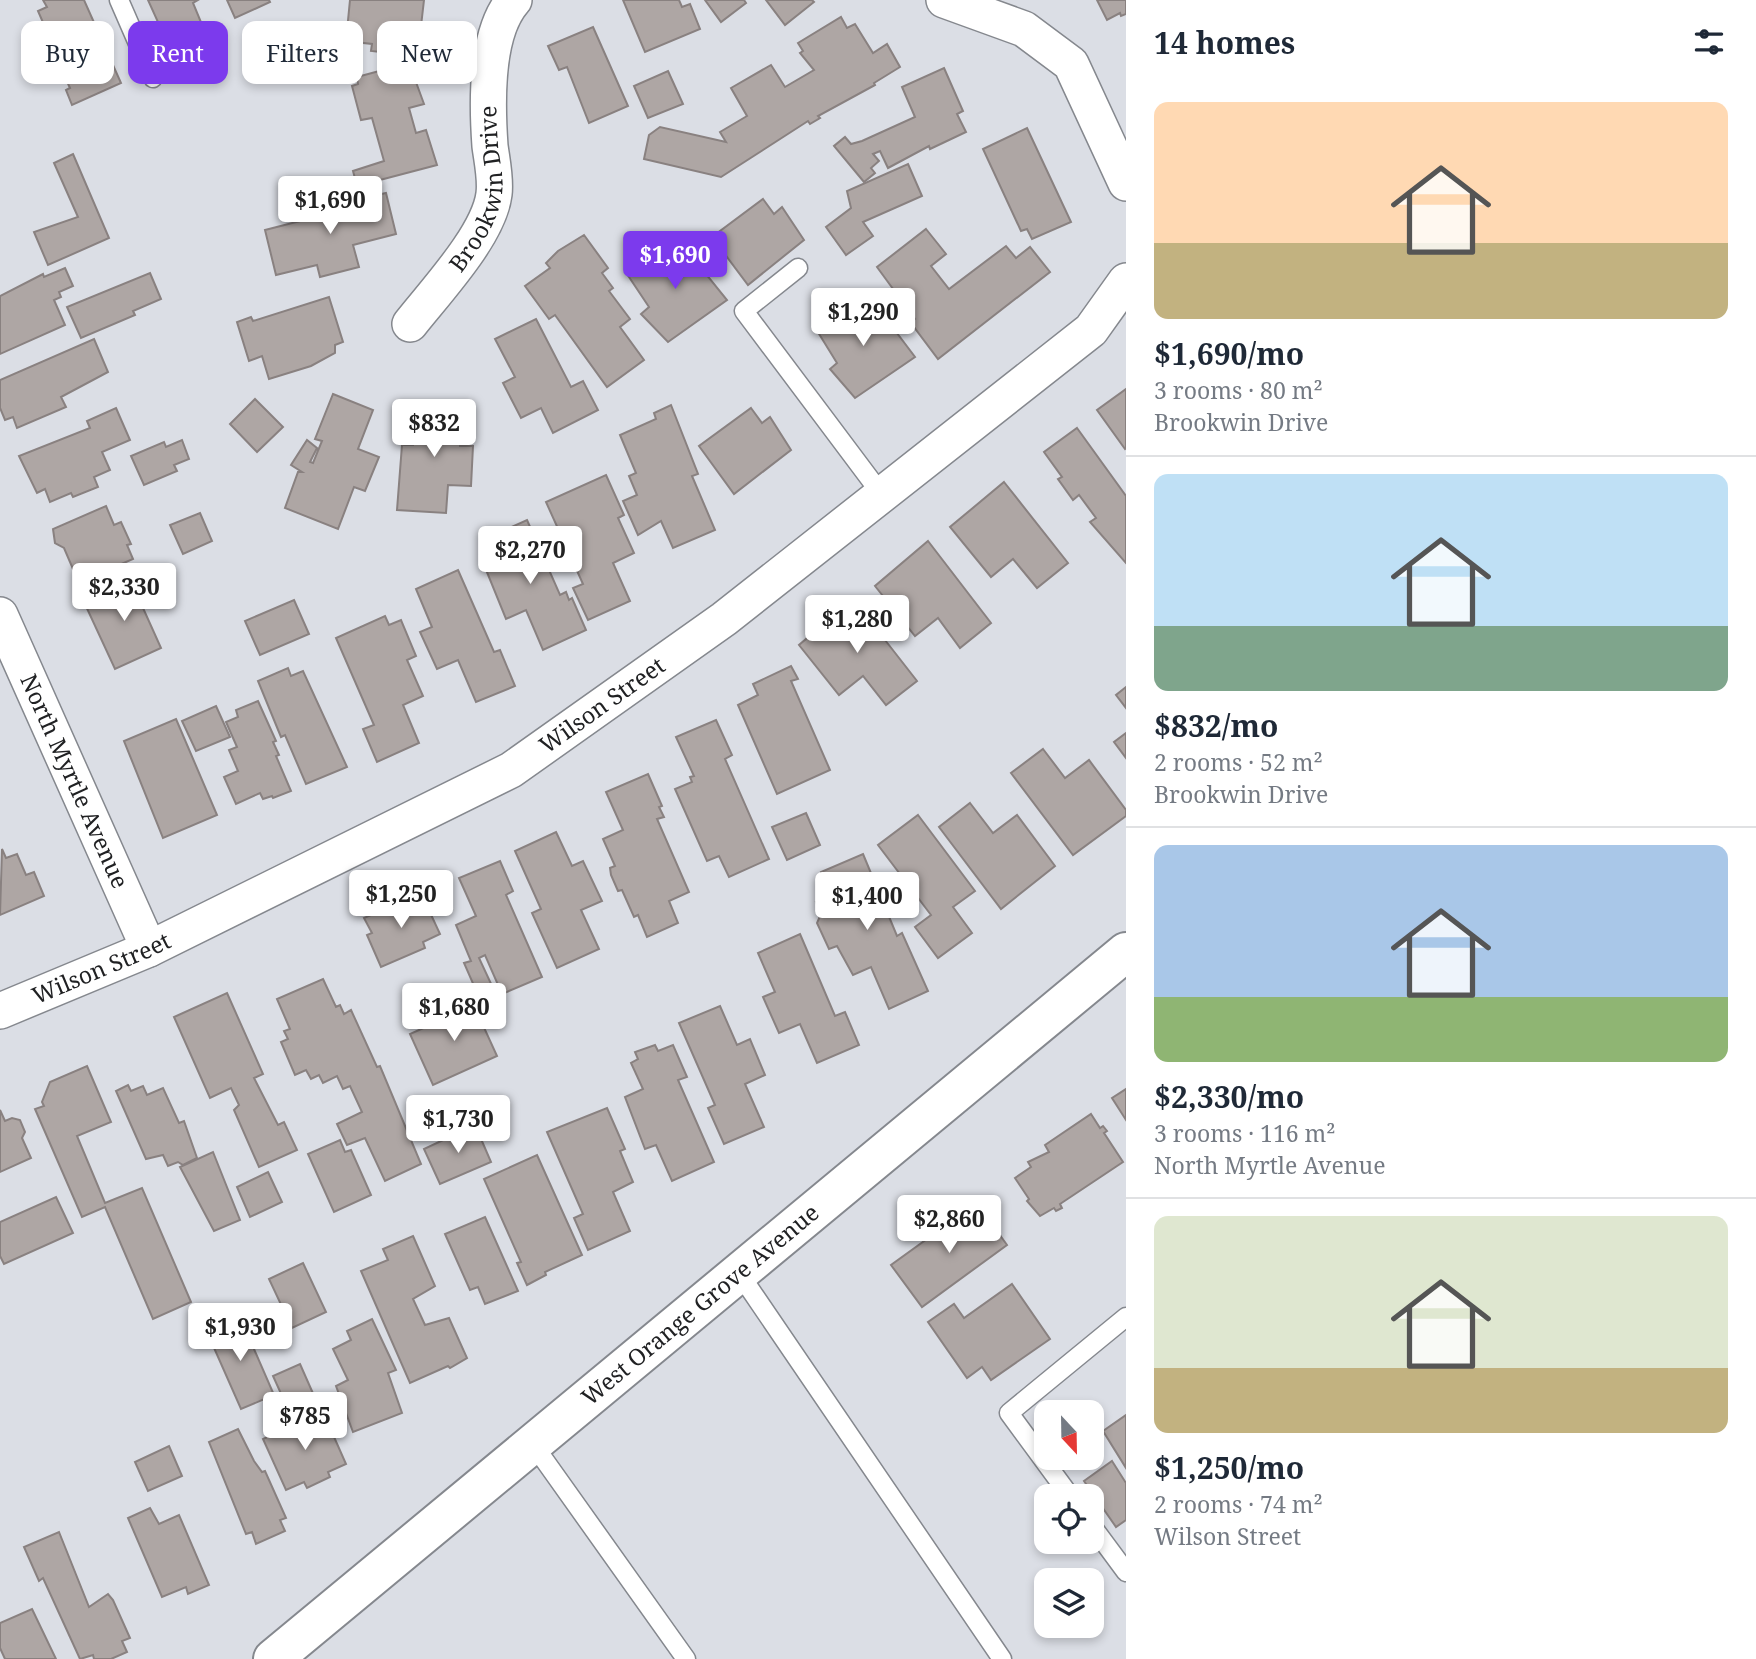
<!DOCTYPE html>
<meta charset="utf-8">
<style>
body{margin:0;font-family:"Noto Serif",serif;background:#f6f6f7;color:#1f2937;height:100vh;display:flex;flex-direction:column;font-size:26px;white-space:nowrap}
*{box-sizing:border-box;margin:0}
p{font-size:23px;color:#747a83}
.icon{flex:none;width:38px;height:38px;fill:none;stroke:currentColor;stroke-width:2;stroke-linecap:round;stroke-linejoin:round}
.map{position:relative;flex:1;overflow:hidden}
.drawer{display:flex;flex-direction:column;background:#fff;width:630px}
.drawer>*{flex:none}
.top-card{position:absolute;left:21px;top:21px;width:665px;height:63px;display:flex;gap:14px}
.needle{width:46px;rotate:158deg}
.controls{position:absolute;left:1034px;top:1400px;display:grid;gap:14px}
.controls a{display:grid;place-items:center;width:70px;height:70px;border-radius:14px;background:#fff;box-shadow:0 4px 10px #0003;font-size:35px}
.price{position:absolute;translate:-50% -60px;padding:0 16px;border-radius:7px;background:#fff;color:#222;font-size:23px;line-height:46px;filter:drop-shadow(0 2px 4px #0008)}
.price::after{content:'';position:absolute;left:50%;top:42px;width:21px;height:16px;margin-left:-10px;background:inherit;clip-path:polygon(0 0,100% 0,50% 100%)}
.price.on{background:#7c3aed;color:#fff}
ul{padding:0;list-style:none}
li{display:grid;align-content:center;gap:14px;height:371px;padding:0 28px}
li+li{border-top:2px solid #e0e1e3}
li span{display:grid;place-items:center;height:217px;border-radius:14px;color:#555}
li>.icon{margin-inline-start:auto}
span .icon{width:126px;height:126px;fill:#fffc;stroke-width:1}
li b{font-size:30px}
h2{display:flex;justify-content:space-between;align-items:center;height:84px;padding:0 28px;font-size:30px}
.chip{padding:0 24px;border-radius:14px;background:#fff;box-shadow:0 4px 10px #0003;font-size:24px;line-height:63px}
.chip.on{background:#7c3aed;color:#fff}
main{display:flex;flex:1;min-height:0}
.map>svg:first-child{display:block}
.building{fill:#aea6a4;stroke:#898180;stroke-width:2}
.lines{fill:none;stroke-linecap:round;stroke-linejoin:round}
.service-casing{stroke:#85888e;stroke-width:21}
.minor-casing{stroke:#85888e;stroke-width:38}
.tertiary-casing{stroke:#85888e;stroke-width:42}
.service{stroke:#fff;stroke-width:18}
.minor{stroke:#fff;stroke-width:35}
.tertiary{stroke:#fff;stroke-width:38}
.labels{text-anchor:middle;stroke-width:5;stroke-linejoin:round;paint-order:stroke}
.street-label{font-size:23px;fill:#202123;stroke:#fff}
</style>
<main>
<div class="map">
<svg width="1126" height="1659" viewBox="0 0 1126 1659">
<rect width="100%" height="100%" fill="#dbdee5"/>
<g class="building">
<polygon points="43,0 84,0 121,83 72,105 66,90 70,88 59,64 67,60 63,52 50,54 42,37 48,34 38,11 47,7"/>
<polygon points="148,0 198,0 193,3 205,32 191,38 197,52 176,62"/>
<polygon points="227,0 269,0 270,2 235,18"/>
<polygon points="350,0 424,0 418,52 415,51 414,56 371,51 372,44 346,41"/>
<polygon points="623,0 679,0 682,7 690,4 700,29 645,52"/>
<polygon points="705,0 744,0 746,3 721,22"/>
<polygon points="766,0 812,0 814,2 785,25"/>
<polygon points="1097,0 1126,0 1126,14 1121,16 1120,13 1107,20"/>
<polygon points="841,17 847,28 855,24 873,53 887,44 900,67 874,83 875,85 818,116 820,118 810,124 808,121 721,177 644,159 649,135 660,127 726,142 720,132 747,116 731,88 771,65 785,87 814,70 800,53 803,51 798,43"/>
<polygon points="593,27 628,106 589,123 567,67 559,70 548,46"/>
<polygon points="409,63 424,104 409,108 416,133 426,130 437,165 357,186 353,171 384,161 372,118 361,120 352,86 358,84 357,77"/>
<polygon points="944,68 963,111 957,114 966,132 930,149 929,146 888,168 880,151 873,154 879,161 871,168 875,173 864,182 834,146 845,137 851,144 862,141 915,117 902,87"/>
<polygon points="668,71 683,104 648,118 634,86"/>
<polygon points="1027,128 1071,222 1032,239 1027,229 1021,231 983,149"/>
<polygon points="73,154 109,238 48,265 34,232 78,217 54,163"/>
<polygon points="908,164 922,196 863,222 873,236 846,255 826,227 851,208 847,191"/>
<polygon points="386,193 396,234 353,245 359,267 320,277 317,265 276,275 265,230 308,219 306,211"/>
<polygon points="763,199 774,214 782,207 804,240 748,285 712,237"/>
<polygon points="926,229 946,254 931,266 949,289 1006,246 1016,258 1030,247 1050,272 938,359 911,323 915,319 877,267"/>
<polygon points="584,235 608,268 602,273 613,288 609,291 630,319 620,327 644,360 607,387 555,315 549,319 525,286 550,268 546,263 558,251"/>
<polygon points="671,241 682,257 689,253 727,300 668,342 641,314 649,307 627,274"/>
<polygon points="65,268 73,286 59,292 61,297 54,300 65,325 0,354 0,296 43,274 44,277"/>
<polygon points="150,273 161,299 133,311 135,315 81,338 67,307"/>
<polygon points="329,297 343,342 335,345 335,353 311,366 269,379 262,356 249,361 237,322 251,317 253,321"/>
<polygon points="853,301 866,318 878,308 915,357 855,398 830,369 837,363 816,329"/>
<polygon points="536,319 571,387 583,381 598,410 553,433 541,408 521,418 503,383 515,377 495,339"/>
<polygon points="94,339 108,372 61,397 66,407 17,428 13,417 5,420 0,408 0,380"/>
<polygon points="1126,389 1126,448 1125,449 1097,410"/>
<polygon points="333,394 373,410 358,449 379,457 365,491 354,487 338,529 285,508 298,472 302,472 291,465 307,440 317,448 310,462 313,463 322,441 315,439"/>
<polygon points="255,399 283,427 257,452 230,424"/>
<polygon points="416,401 462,404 460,446 473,446 471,486 448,485 446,513 397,510 402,445 413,445"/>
<polygon points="671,405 698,474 692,476 715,530 673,548 661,521 638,535 623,501 637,495 629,476 636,473 620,435 656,419 654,413"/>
<polygon points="116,408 130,440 102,452 110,470 94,477 98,487 73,497 71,493 50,502 45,489 37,493 19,456 90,428 87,421"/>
<polygon points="751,408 762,423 770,417 791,450 734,494 699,446"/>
<polygon points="1077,428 1126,496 1126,563 1090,522 1096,518 1079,495 1073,500 1058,479 1062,477 1044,452"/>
<polygon points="182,440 189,459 174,465 177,471 144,485 131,456 164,442 166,447"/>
<polygon points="606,475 624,515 618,518 634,553 613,563 630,601 588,620 573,588 583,584 546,502"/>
<polygon points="1004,482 1068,563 1037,588 1013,559 991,577 950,527"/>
<polygon points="106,506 114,525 121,522 131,544 127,545 133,559 96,575 102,590 85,597 64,548 55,543 53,529"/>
<polygon points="200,513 212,541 183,554 170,525"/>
<polygon points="527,520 560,595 566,592 569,600 572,598 586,630 543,650 526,610 506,619 480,555 490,551 485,539"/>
<polygon points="928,541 991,623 960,648 938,618 915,636 875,586"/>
<polygon points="458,570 494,652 500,650 515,686 476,702 458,660 437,669 420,632 432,627 416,589"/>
<polygon points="140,579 151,605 143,608 161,648 115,669 84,602"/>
<polygon points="853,599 917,681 886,705 863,676 839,695 799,645"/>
<polygon points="294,600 309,634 260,655 245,621"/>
<polygon points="385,616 389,625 401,620 416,656 407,660 423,696 403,705 419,743 377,762 363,729 374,725 336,638"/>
<polygon points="791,666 798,679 791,681 830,770 777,794 738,705 758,695 753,684"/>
<polygon points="288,668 291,676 303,671 347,767 306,784 285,735 281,737 258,681"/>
<polygon points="1126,687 1126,708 1116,695"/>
<polygon points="258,701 276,741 273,742 279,755 276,756 291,791 273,798 272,796 263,799 260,793 236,804 224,777 238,771 229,750 237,747 226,722 238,717 236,710"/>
<polygon points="216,706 230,737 196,751 182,721"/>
<polygon points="176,719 217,815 163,838 124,741"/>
<polygon points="716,720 732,755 725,759 769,859 729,877 719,856 707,861 675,789 692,782 690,777 694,776 676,737"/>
<polygon points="1126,733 1126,758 1114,742"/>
<polygon points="1043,749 1065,778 1089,760 1126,810 1126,816 1073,855 1011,773"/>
<polygon points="648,774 662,806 659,807 664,817 657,819 689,892 669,901 678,923 647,937 638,915 634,917 622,890 618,891 611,875 610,868 615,866 603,839 623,830 606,792"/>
<polygon points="970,803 993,833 1017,815 1055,866 1001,909 939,827"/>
<polygon points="806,813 820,845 787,860 772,827"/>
<polygon points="918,815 975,891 953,907 972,933 938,958 915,927 931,915 878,845"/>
<polygon points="556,832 572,866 583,861 602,901 581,910 599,949 557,968 532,913 541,909 515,851"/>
<polygon points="2,849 6,858 17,854 26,875 34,872 44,896 0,915"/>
<polygon points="863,854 897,936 902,933 928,991 889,1009 871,967 853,975 837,946 829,949 817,923 821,914 816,902 831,895 821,872"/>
<polygon points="500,861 513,891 506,895 542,977 502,994 485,955 479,958 493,988 478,995 464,963 471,961 456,925 476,916 459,878"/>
<polygon points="421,893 440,934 423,942 425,948 381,967 367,935 372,933 364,918"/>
<polygon points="800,934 835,1016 845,1012 859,1045 817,1063 800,1024 779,1033 763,997 775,992 758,953"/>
<polygon points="323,979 336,1007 340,1005 344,1014 351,1010 377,1067 380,1066 421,1164 385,1181 365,1138 347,1145 337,1124 362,1112 350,1086 343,1089 337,1076 323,1083 319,1075 311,1079 306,1070 295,1075 281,1042 288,1039 284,1031 290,1029 277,999"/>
<polygon points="227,993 263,1074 254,1078 278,1125 284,1122 297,1150 259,1167 234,1110 239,1105 231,1088 210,1098 174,1017"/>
<polygon points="471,999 497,1056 433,1085 410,1034 437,1022 439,1013"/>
<polygon points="720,1006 737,1045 750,1039 765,1075 745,1084 764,1127 724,1144 708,1108 715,1105 679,1023"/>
<polygon points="655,1045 658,1051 673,1045 687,1077 678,1080 714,1162 672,1181 656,1145 645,1149 625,1097 643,1089 631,1063 638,1059 635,1052"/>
<polygon points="87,1066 111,1122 77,1136 105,1203 142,1188 191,1302 153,1319 105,1207 82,1217 35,1109 44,1106 42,1102 50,1082"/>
<polygon points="128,1085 131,1091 143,1086 147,1095 163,1088 179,1123 184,1121 197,1158 183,1165 178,1162 168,1166 163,1155 146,1159 116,1091"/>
<polygon points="1126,1089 1126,1120 1112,1098"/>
<polygon points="607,1108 625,1149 620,1151 633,1182 613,1192 630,1231 588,1250 574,1218 583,1214 547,1132"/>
<polygon points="0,1110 5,1121 12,1118 20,1120 25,1132 22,1138 31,1158 0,1172"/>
<polygon points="1091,1114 1100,1128 1103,1126 1107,1131 1104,1133 1123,1162 1060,1204 1062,1208 1056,1211 1054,1208 1040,1216 1027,1201 1029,1199 1015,1178 1031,1167 1028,1162 1049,1152 1045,1145"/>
<polygon points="475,1125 491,1162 440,1184 424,1149"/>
<polygon points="340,1140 345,1152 351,1150 371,1195 334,1212 308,1154"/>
<polygon points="213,1152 240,1220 214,1231 180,1167"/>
<polygon points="537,1155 582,1255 545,1272 546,1275 527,1285 517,1263 521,1262 484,1179"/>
<polygon points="268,1172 282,1202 250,1217 237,1187"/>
<polygon points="56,1197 73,1233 4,1264 0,1256 0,1222"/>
<polygon points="977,1203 1007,1245 922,1307 891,1265"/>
<polygon points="485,1217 518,1291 485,1304 478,1287 470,1290 445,1234"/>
<polygon points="413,1236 435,1286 413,1299 425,1325 449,1318 467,1358 450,1368 448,1366 410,1383 361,1271 388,1260 383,1249"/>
<polygon points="303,1263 326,1312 292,1328 269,1279"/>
<polygon points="1012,1284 1050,1339 991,1380 982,1367 967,1378 928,1322 954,1304 964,1318"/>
<polygon points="240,1317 274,1395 241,1409 207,1332"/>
<polygon points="372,1319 396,1370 388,1373 402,1413 353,1432 336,1386 348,1380 333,1349 351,1340 347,1331"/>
<polygon points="300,1364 319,1407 292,1418 273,1376"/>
<polygon points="323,1412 346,1464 328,1472 330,1477 307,1488 304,1482 286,1490 263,1439"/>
<polygon points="1126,1415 1126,1468 1103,1431"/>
<polygon points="238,1429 254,1461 262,1472 265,1471 286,1518 280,1520 285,1531 256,1544 252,1532 246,1534 209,1442"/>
<polygon points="169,1446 182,1476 148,1491 135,1462"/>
<polygon points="1112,1461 1126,1483 1126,1520 1116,1527 1084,1481"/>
<polygon points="150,1508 159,1524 179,1515 209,1585 188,1594 186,1587 162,1597 128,1518"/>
<polygon points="59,1532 89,1607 108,1594 113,1600 130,1638 122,1641 127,1652 111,1659 94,1659 93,1655 80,1659 43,1578 39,1581 24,1547"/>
<polygon points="32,1609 56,1659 5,1659 0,1648 0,1623"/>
</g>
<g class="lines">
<g class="service-casing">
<g id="service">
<polyline points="119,0 153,78"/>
<polyline points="798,268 744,311 882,495"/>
<polyline points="739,1273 1002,1659"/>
<polyline points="533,1444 686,1659"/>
<polyline points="1070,1496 1009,1413 1126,1317"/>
<polyline points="1092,1526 1126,1572"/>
</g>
</g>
<g class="minor-casing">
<g id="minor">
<polyline points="944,0 1024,29 1071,64 1126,183"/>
<path id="s1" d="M410,324C435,292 489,235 494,194C496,179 492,161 490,146C487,104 485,33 514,0"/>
<path id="s2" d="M0,615L149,949"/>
<path id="s3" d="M0,1011L149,949L511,770L724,619L1091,330L1126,281"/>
</g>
</g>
<g class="tertiary-casing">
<g id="tertiary">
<path id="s4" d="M273,1659L1126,952"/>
</g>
</g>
<use href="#service" class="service"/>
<use href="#minor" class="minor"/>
<use href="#tertiary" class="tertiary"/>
</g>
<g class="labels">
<g class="street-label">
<text dy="8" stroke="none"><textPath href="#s1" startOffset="158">Brookwin Drive</textPath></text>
<text dy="8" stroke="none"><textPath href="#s3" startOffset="677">Wilson Street</textPath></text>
<text dy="8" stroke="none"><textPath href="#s2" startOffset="182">North Myrtle Avenue</textPath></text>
<text dy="8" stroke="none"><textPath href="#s3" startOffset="110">Wilson Street</textPath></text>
<text dy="8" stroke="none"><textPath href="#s4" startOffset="555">West Orange Grove Avenue</textPath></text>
</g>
</g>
</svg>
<div class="controls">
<a><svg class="needle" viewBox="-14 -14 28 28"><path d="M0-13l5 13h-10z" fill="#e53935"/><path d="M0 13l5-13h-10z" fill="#747a83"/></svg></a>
<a><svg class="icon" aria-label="locate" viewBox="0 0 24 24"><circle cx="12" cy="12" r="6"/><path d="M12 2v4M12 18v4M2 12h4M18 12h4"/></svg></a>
<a><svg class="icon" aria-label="layers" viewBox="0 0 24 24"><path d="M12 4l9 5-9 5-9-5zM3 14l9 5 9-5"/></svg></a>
</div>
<b class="price" style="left:330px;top:236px">$1,690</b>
<b class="price on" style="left:675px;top:291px">$1,690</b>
<b class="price" style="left:863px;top:348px">$1,290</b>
<b class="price" style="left:434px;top:459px">$832</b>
<b class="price" style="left:530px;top:586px">$2,270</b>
<b class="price" style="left:124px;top:623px">$2,330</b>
<b class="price" style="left:857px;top:655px">$1,280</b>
<b class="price" style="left:401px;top:930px">$1,250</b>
<b class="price" style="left:867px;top:932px">$1,400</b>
<b class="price" style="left:454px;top:1043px">$1,680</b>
<b class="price" style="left:458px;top:1155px">$1,730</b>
<b class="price" style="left:949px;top:1255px">$2,860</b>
<b class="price" style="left:240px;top:1363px">$1,930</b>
<b class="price" style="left:305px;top:1452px">$785</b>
<div class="top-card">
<a class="chip">Buy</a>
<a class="chip on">Rent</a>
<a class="chip">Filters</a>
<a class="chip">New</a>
</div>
</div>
<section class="drawer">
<h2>14 homes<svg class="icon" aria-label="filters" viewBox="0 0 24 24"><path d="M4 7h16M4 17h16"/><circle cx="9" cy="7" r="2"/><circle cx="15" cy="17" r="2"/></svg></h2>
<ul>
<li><span style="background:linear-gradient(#ffd9b3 65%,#c2b280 0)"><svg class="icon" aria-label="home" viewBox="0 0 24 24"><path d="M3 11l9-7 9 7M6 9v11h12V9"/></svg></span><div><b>$1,690/mo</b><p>3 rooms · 80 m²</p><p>Brookwin Drive</p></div></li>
<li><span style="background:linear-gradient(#bfe0f5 70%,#7fa58c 0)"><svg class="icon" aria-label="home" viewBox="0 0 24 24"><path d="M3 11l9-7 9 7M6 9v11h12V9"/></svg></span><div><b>$832/mo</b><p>2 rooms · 52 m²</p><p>Brookwin Drive</p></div></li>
<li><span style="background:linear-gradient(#a9c7e8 70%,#8fb573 0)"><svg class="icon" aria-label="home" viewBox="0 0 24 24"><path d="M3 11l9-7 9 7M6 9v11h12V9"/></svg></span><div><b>$2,330/mo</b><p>3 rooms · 116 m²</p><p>North Myrtle Avenue</p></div></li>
<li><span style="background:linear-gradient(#dfe7d0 70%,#c2b280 0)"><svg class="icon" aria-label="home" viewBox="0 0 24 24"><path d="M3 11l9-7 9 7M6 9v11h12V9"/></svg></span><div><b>$1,250/mo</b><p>2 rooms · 74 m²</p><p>Wilson Street</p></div></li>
</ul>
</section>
</main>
